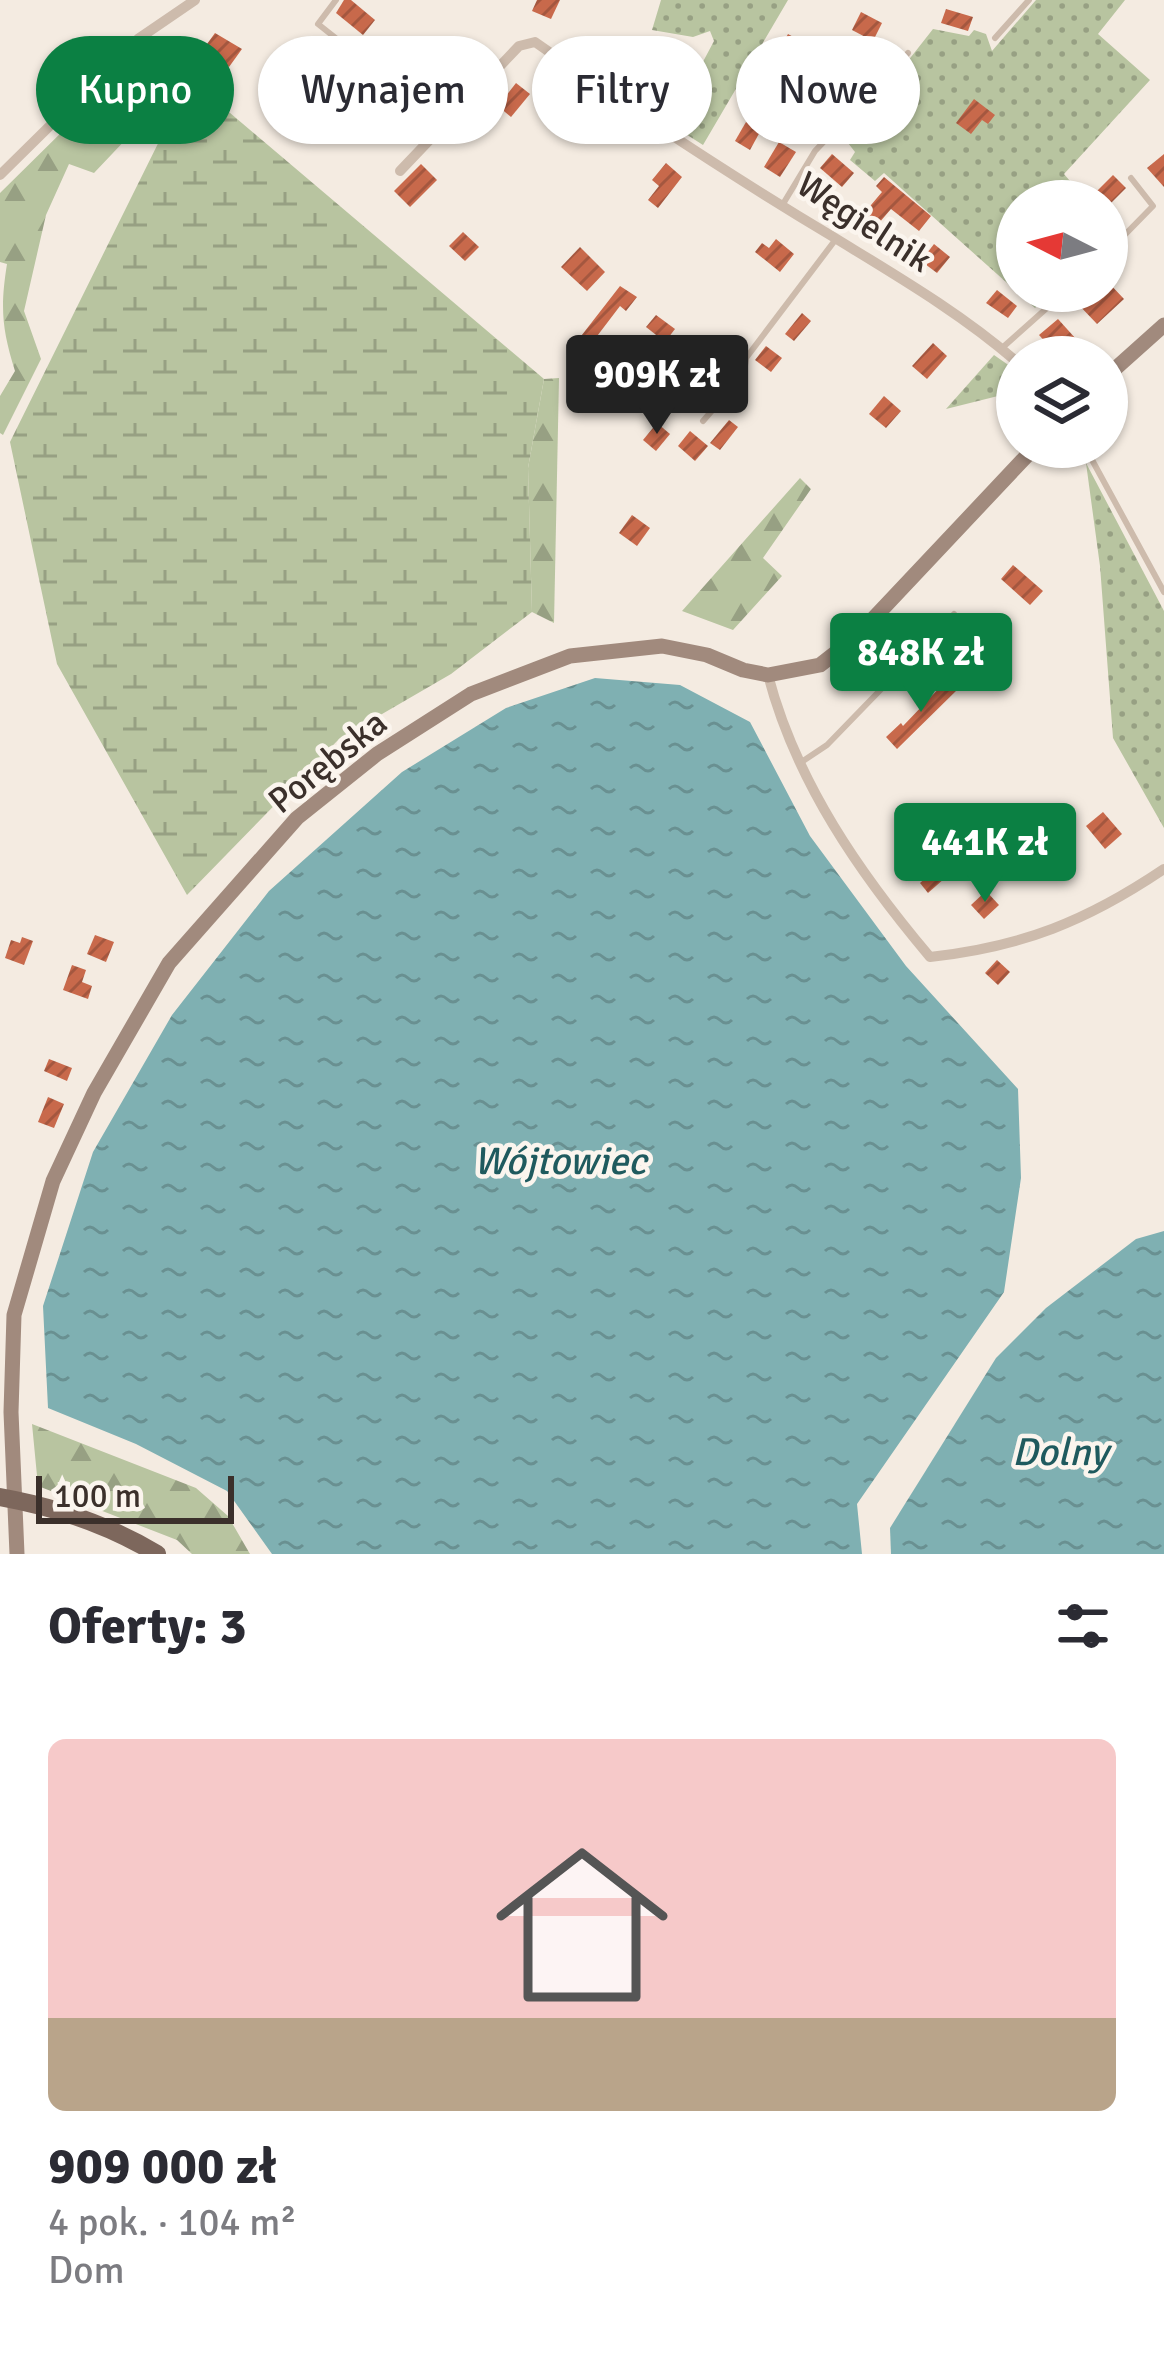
<!DOCTYPE html>
<html lang="pl">
<meta charset="utf-8">
<style>
body{margin:0;font-family:Signika,sans-serif;background:#f2f2f3;color:#2b2b33;height:100vh;display:flex;flex-direction:column;font-size:45px;white-space:nowrap}
*{box-sizing:border-box;margin:0}
p{font-size:39px;color:#7c7c81}
.icon{flex:none;width:66px;height:66px;fill:none;stroke:currentColor;stroke-width:2;stroke-linecap:round;stroke-linejoin:round}
.map{position:relative;height:1554px;overflow:hidden}
.side{display:flex;flex-direction:column;background:#fff;flex:1}
.side>*{flex:none}
.banner{position:absolute;left:36px;top:36px;width:1092px;height:108px;display:flex;gap:24px}
.needle{width:78px;rotate:276deg}
.buttons{position:absolute;left:996px;top:180px;display:grid;gap:24px}
.buttons a{display:grid;place-items:center;width:132px;height:132px;border-radius:50%;background:#fff;box-shadow:0 3px 9px #0004;font-size:60px}
.scale{position:absolute;left:36px;bottom:30px;width:198px;box-sizing:border-box;padding-left:12px;border:6px solid #3b302b;border-top:0;font-size:33px;line-height:42px;white-space:nowrap;color:#3b302b;-webkit-text-stroke:9px #fbf5ee;paint-order:stroke}
.price{position:absolute;translate:-50% -102px;padding:0 27px;border-radius:12px;background:#0b8043;color:#fff;font-size:39px;line-height:78px;filter:drop-shadow(0 3px 6px #0008)}
.price::after{content:'';position:absolute;left:50%;top:72px;width:36px;height:27px;margin-left:-18px;background:inherit;clip-path:polygon(0 0,100% 0,50% 100%)}
.price.selected{background:#222;color:#fff}
ul{padding:0;list-style:none}
li{display:grid;align-content:center;gap:24px;height:636px;padding:0 48px}
li+li{border-top:3px solid #e1e1e2}
li span{display:grid;place-items:center;height:372px;border-radius:18px;color:#555}
li>.icon{margin-inline-start:auto}
span .icon{width:216px;height:216px;fill:#fffc;stroke-width:1}
li b{font-size:51px}
h2{display:flex;justify-content:space-between;align-items:center;height:144px;padding:0 48px;font-size:51px}
.pill{padding:0 42px;border-radius:54px;background:#fff;box-shadow:0 3px 9px #0004;font-size:42px;line-height:108px}
.pill.selected{background:#0b8043;color:#fff}
.map>svg:first-child{display:block}
.grass{fill:url(#grass-dots)}
.forest{fill:url(#forest-firs)}
.wetland{fill:url(#wetland-marsh)}
.water{fill:url(#water-ripples)}
.building{fill:url(#building-hatch)}
.lines{fill:none;stroke-linecap:round;stroke-linejoin:round}
.lane{stroke:#cdbbac;stroke-width:6}
.street{stroke:#cdbbac;stroke-width:10}
.secondary{stroke:#a18a7d;stroke-width:15}
.primary{stroke:#7d675c;stroke-width:18}
.labels{text-anchor:middle;stroke-width:9;stroke-linejoin:round;paint-order:stroke}
.street-label{font-size:36px;fill:#3b302b;stroke:#fbf5ee}
.water-label{font-size:39px;font-style:italic;fill:#1f5a5e;stroke:#fbf5ee}
</style>
<div class="map">
<svg width="1164" height="1554" viewBox="0 0 1164 1554">
<defs>
<pattern id="grass-dots" width="8" height="8" patternUnits="userSpaceOnUse" patternTransform="scale(3)"><rect width="8" height="8" fill="#b8c4a0"/><path d="M2 2h.1M6 6h.1" fill="none" stroke="#97a083" stroke-width="1.8" stroke-linecap="round"/></pattern>
<pattern id="forest-firs" width="22" height="20" patternUnits="userSpaceOnUse" patternTransform="scale(3)"><rect width="22" height="20" fill="#b8c4a0"/><path d="M5 1l3.5 6h-7zM16 11l3.5 6h-7z" fill="#97a083"/></pattern>
<pattern id="wetland-marsh" width="20" height="14" patternUnits="userSpaceOnUse" patternTransform="scale(3)"><rect width="20" height="14" fill="#b8c4a0"/><path d="M1 5h8M5 5V1M11 12h8M15 12V8" fill="none" stroke="#97a083"/></pattern>
<pattern id="water-ripples" width="26" height="14" patternUnits="userSpaceOnUse" patternTransform="scale(3)"><rect width="26" height="14" fill="#7fb0b2"/><path d="M2 4q2-2 4 0t4 0M15 11q2-2 4 0t4 0" fill="none" stroke="#699091"/></pattern>
<pattern id="building-hatch" width="6" height="6" patternUnits="userSpaceOnUse" patternTransform="scale(3)"><rect width="6" height="6" fill="#c8694b"/><path d="M-1 1l2-2M0 6l6-6M5 7l2-2" fill="none" stroke="#a4573f"/></pattern>
</defs>
<rect width="100%" height="100%" fill="#f4ebe1"/>
<g class="grass">
<polygon points="661,0 788,0 703,145 670,124 714,41 710,31 693,37 652,30"/>
<polygon points="1036,0 1125,0 1098,34 1150,80 1064,174 1087,201 1017,201 1017,291 1053,291 1035,308 884,173 875,181 850,160 855,152 848,143 854,136 849,134 840,140 833,138 900,71 933,29 969,36 974,30 986,34 992,51"/>
<polygon points="994,355 1017,371 1017,383 998,396 946,409"/>
<polygon points="1086,463 1164,611 1164,828 1113,738 1100,566"/>
</g>
<g class="forest">
<path d="M148,47L158,57L112,112L130,135L94,173L69,164L46,215L24,311L41,359L3,435L0,433V396L15,371C2,329 0,308 7,264L0,262V193Z"/>
<polygon points="559,378 554,623 532,612 528,468 544,379"/>
<polygon points="800,478 811,489 763,558 782,576 733,630 682,611"/>
<polygon points="32,1424 196,1488 228,1516 250,1554 192,1554 177,1540 38,1486"/>
</g>
<polygon class="wetland" points="190,79 544,379 528,468 532,612 451,674 339,739 187,895 57,664 10,442"/>
<g class="water">
<polygon points="595,678 680,685 750,722 810,836 906,966 1018,1089 1021,1178 1004,1292 857,1504 862,1554 272,1554 227,1491 136,1444 48,1408 43,1306 93,1152 172,1015 269,891 402,772 506,708"/>
<polygon points="1164,1231 1164,1554 891,1554 890,1528 996,1358 1046,1308 1136,1239"/>
</g>
<g class="building">
<polygon points="344,0 351,0 375,20 363,35 336,13"/>
<polygon points="537,0 560,0 551,19 532,11"/>
<polygon points="946,9 973,17 968,31 941,23"/>
<polygon points="861,12 882,23 873,41 852,30"/>
<polygon points="215,33 242,49 229,67 211,54 215,50 207,44"/>
<polygon points="788,34 802,42 791,61 799,65 793,75 772,63"/>
<polygon points="835,39 853,48 841,69 824,60"/>
<polygon points="650,75 674,89 666,104 642,90"/>
<polygon points="516,83 530,94 511,117 498,106"/>
<polygon points="808,93 821,101 808,125 793,116"/>
<polygon points="974,99 995,115 988,124 982,120 971,134 956,123"/>
<polygon points="579,109 596,122 584,137 567,124"/>
<polygon points="746,122 761,130 750,150 735,141"/>
<polygon points="779,142 796,152 780,177 764,167"/>
<polygon points="832,154 854,173 842,187 820,168"/>
<polygon points="1164,154 1164,187 1147,168"/>
<polygon points="666,163 682,177 658,208 648,200 659,186 652,180"/>
<polygon points="421,164 437,180 410,207 394,191"/>
<polygon points="1113,175 1126,188 1108,206 1095,193"/>
<polygon points="884,177 931,216 919,231 891,209 873,230 860,218 882,192 876,186"/>
<polygon points="463,232 479,247 465,261 449,246"/>
<polygon points="776,239 794,254 780,272 755,252 762,243 769,248"/>
<polygon points="934,244 950,257 937,273 921,261"/>
<polygon points="580,247 605,272 587,291 561,267"/>
<polygon points="1107,281 1124,299 1097,324 1076,302 1088,291 1107,291"/>
<polygon points="620,286 637,297 626,311 620,306 588,348 578,340"/>
<polygon points="997,290 1017,306 1008,318 986,303"/>
<polygon points="802,313 811,321 794,341 785,334"/>
<polygon points="656,315 675,329 665,342 646,327"/>
<polygon points="1058,319 1076,339 1058,356 1039,335"/>
<polygon points="933,343 947,356 927,379 912,366"/>
<polygon points="766,346 782,358 771,372 755,360"/>
<polygon points="705,350 734,374 723,386 695,363"/>
<polygon points="884,396 901,411 886,428 869,414"/>
<polygon points="729,420 738,427 720,450 710,443"/>
<polygon points="657,423 670,434 656,451 643,440"/>
<polygon points="690,431 708,446 695,461 678,446"/>
<polygon points="632,515 650,528 637,546 619,533"/>
<polygon points="1013,565 1043,591 1030,605 1001,579"/>
<polygon points="947,680 957,690 897,749 886,737 901,723 903,726"/>
<polygon points="1103,812 1122,834 1105,849 1086,826"/>
<polygon points="936,869 945,878 928,893 920,883"/>
<polygon points="986,891 999,905 984,919 971,905"/>
<polygon points="95,935 114,942 106,962 87,954"/>
<polygon points="22,937 33,941 24,965 5,958 11,940 20,943"/>
<polygon points="997,960 1010,972 998,985 985,973"/>
<polygon points="72,965 86,970 82,982 92,986 88,999 63,990"/>
<polygon points="49,1059 72,1068 67,1081 44,1071"/>
<polygon points="48,1097 64,1104 54,1128 38,1122"/>
</g>
<g class="lines">
<g class="lane">
<polyline points="336,0 318,24 444,124"/>
<polyline points="995,38 1029,0"/>
<polyline points="783,204 815,151 908,53"/>
<polyline points="1107,253 1153,206 1131,178"/>
<polyline points="1002,348 1066,291"/>
<polyline points="703,421 744,374 746,358 836,239"/>
<polyline points="1085,447 1164,592"/>
<polyline points="800,763 827,745 954,614"/>
</g>
<g class="street">
<path d="M400,171L519,46L535,42C633,111 733,177 835,238C897,276 962,314 1017,362"/>
<polyline points="0,175 138,39 195,0"/>
<path d="M768,675C796,782 860,874 930,957C1022,947 1087,921 1164,869"/>
</g>
<g class="secondary">
<polyline points="1107,376 1164,325"/>
<polyline points="17,1554 11,1412 14,1315 53,1181 94,1093 169,963 297,818 377,754 471,694 570,656 662,646 707,655 743,670 768,675 820,665 856,637 1035,447"/>
</g>
<path class="primary" d="M0,1497C56,1507 109,1525 157,1554"/>
</g>
<g class="labels">
<g class="street-label">
<text transform="translate(865 221) rotate(33)" y="13">Węgielnik</text>
<text transform="translate(327 761) rotate(-39)" y="13">Porębska</text>
</g>
<g class="water-label">
<text x="560" y="1174">Wójtowiec</text>
<text x="1060" y="1465">Dolny</text>
</g>
</g>
</svg>
<div class="buttons">
<a><svg class="needle" viewBox="-14 -14 28 28"><path d="M0-13l5 13h-10z" fill="#e53935"/><path d="M0 13l5-13h-10z" fill="#7c7c81"/></svg></a>
<a><svg class="icon" aria-label="layers" viewBox="0 0 24 24"><path d="M12 4l9 5-9 5-9-5zM3 14l9 5 9-5"/></svg></a>
</div>
<div class="scale">100 m</div>
<b class="price selected" style="left:657px;top:437px">909K zł</b>
<b class="price" style="left:921px;top:715px">848K zł</b>
<b class="price" style="left:985px;top:905px">441K zł</b>
<div class="banner">
<a class="pill selected">Kupno</a>
<a class="pill">Wynajem</a>
<a class="pill">Filtry</a>
<a class="pill">Nowe</a>
</div>
</div>
<section class="side">
<h2>Oferty: 3<svg class="icon" aria-label="filters" viewBox="0 0 24 24"><path d="M4 7h16M4 17h16"/><circle cx="9" cy="7" r="2"/><circle cx="15" cy="17" r="2"/></svg></h2>
<ul>
<li><span style="background:linear-gradient(#f6c9c9 75%,#b9a48a 0)"><svg class="icon" aria-label="home" viewBox="0 0 24 24"><path d="M3 11l9-7 9 7M6 9v11h12V9"/></svg></span><div><b>909 000 zł</b><p>4 pok. · 104 m²</p><p>Dom</p></div></li>
</ul>
</section>
